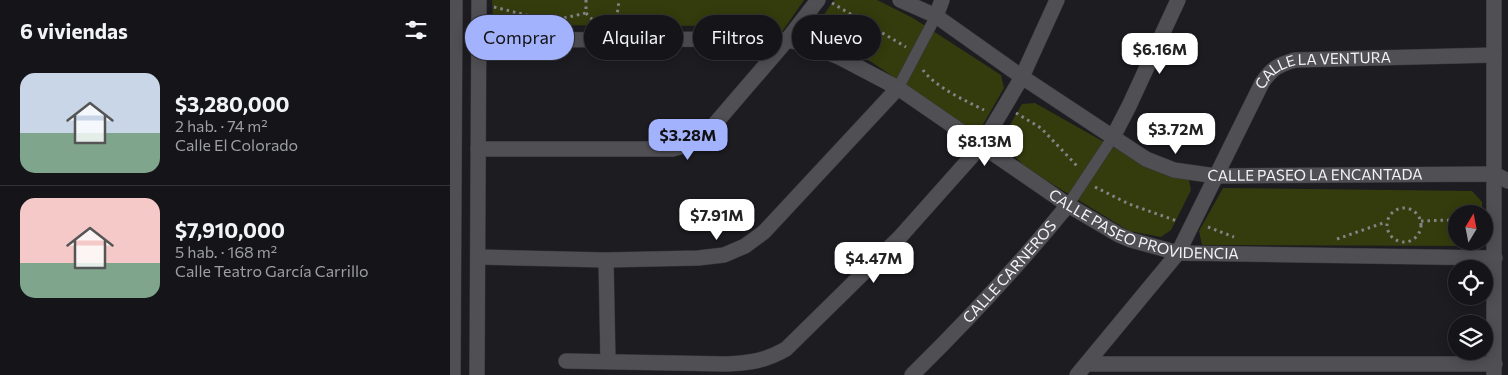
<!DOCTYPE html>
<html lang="es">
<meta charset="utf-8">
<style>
body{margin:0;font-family:Commissioner,sans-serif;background:#222226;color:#f1f3f6;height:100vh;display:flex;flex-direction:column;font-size:19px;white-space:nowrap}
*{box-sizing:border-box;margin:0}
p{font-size:16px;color:#9d9fa2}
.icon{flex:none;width:28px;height:28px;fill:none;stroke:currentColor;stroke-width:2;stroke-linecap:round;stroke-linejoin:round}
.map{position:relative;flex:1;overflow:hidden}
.sheet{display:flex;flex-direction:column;background:#151519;width:450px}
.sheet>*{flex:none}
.guide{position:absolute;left:15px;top:15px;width:475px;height:45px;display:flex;gap:10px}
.needle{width:32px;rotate:10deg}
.fabs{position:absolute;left:998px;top:205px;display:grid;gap:10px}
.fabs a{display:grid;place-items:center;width:45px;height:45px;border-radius:50%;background:#151519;box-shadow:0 2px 12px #0003,0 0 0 1px #343438;font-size:25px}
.price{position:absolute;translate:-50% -42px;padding:0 11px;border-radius:10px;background:#fff;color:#222;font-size:16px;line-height:32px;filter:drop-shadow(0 1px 2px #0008)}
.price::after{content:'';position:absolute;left:50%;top:30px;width:15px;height:11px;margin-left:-8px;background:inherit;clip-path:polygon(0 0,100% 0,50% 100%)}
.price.on{background:#a3b2fd;color:#111}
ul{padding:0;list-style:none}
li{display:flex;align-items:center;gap:15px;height:125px;padding:0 20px}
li+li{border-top:1px solid #343438}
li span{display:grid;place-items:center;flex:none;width:140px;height:100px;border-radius:15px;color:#555}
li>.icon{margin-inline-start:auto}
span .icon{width:60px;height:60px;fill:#fffc;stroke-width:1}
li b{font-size:21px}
h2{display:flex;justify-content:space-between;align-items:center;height:60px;padding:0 20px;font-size:21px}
.tag{padding:0 18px;border-radius:22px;background:#151519;box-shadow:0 2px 12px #0003,0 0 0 1px #343438;font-size:18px;line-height:45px}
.tag.on{background:#a3b2fd;color:#111}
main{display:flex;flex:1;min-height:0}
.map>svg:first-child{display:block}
.green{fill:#343c0d}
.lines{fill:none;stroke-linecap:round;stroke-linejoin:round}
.pedestrian-casing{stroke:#363639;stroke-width:12}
.minor-casing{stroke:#363639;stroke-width:16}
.tertiary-casing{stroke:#363639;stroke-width:16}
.path{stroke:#848488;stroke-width:3;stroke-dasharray:2.5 4;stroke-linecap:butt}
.pedestrian{stroke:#4f4f54;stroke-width:11}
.minor{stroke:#4f4f54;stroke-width:15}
.tertiary{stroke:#4f4f54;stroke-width:15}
.labels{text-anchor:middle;stroke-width:4;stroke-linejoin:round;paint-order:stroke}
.street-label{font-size:15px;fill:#f4f4f7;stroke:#070709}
</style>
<main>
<section class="sheet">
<h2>6 viviendas<svg class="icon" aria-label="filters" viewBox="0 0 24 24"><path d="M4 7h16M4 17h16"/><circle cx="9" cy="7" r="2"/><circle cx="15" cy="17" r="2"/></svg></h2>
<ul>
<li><span style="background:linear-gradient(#c9d6e8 60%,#7fa58c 0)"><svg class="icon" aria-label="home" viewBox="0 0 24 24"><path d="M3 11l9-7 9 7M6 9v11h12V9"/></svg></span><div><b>$3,280,000</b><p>2 hab. · 74 m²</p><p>Calle El Colorado</p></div></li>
<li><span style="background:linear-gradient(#f6c9c9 65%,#7fa58c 0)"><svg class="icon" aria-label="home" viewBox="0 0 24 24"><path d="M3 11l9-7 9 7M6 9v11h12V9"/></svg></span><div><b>$7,910,000</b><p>5 hab. · 168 m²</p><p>Calle Teatro García Carrillo</p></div></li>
</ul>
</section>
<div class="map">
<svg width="1058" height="375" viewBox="0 0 1058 375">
<rect width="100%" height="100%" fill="#1c1c21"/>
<g class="green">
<polygon points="42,0 354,0 332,32 283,26 43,25"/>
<polygon points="384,0 427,0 463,18 551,75 554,88 531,128 517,129 473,97 420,61 374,42 364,29"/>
<polygon points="585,103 693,164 739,180 741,190 721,230 711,237 679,231 576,168 554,145 556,132 572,104"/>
<polygon points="773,188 1022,191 1032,202 1032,214 1006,214 1006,241 1029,241 1026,246 752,245 749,231"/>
</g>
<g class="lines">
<g class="pedestrian-casing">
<g id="pedestrian">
<polyline points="448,88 486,16"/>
<polyline points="618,205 663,137"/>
</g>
</g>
<g class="minor-casing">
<g id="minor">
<path id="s1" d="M450,0L486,16L572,77L696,159L724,170L766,176L1044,174L1058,181"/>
<polyline points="486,16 492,0"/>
<path id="s2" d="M29,40L307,39L337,40L359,45L389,57L448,88L618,205L669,235L681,240L728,253L1045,258"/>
<polyline points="663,137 679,106 728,0"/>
<path d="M28,149H223C237,146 247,141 258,132L337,40L368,0"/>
<polyline points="29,257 156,260 248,258 274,255 295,246 314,232 448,88"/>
<polyline points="156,260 158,361"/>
<path d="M116,361L276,364C300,363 315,361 336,349L450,237L531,146L572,77L607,0"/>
<polyline points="638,364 1045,364"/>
<path id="s3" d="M462,375C517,321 569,265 618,205"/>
<path id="s4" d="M627,375L728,253L812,83C822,68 828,65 845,60L1044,55"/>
</g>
</g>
<g class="tertiary-casing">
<g id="tertiary">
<polyline points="1044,0 1044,375"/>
<polyline points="3,375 5,0"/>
<polyline points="27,375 29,0"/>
</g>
</g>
<g class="path">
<path d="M136,0V13C149,31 172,22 168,0"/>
<polyline points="382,3 456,47"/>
<polyline points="44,7 80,16 110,19 136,13"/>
<path d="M473,70C485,87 516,101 534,110"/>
<polyline points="566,113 591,128 629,168"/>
<polyline points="645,187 679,204 727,221"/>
<circle cx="954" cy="225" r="17"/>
<polyline points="971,221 1002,220 1006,222"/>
<polyline points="758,227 784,237"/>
<polyline points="887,239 936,222"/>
</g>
<use href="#pedestrian" class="pedestrian"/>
<use href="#minor" class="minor"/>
<use href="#tertiary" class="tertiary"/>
</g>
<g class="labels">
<g class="street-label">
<text dy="5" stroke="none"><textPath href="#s4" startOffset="414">CALLE LA VENTURA</textPath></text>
<text dy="5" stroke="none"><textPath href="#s1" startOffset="465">CALLE PASEO LA ENCANTADA</textPath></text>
<text dy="5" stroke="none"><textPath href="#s2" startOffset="716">CALLE PASEO PROVIDENCIA</textPath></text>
<text dy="5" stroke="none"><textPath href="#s3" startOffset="142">CALLE CARNEROS</textPath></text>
</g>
</g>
</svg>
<div class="fabs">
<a><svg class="needle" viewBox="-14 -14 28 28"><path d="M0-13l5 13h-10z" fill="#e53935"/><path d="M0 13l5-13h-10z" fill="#9d9fa2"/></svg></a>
<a><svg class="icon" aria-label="locate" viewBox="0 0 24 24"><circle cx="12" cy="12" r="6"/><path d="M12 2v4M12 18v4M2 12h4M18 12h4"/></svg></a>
<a><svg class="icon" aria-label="layers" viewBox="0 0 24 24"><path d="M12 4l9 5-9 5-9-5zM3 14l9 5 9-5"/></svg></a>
</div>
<b class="price" style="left:710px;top:75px">$6.16M</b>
<b class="price" style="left:726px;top:155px">$3.72M</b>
<b class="price on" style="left:238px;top:161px">$3.28M</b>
<b class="price" style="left:535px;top:167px">$8.13M</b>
<b class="price" style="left:267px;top:241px">$7.91M</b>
<b class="price" style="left:424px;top:284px">$4.47M</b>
<div class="guide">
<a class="tag on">Comprar</a>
<a class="tag">Alquilar</a>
<a class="tag">Filtros</a>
<a class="tag">Nuevo</a>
</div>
</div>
</main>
